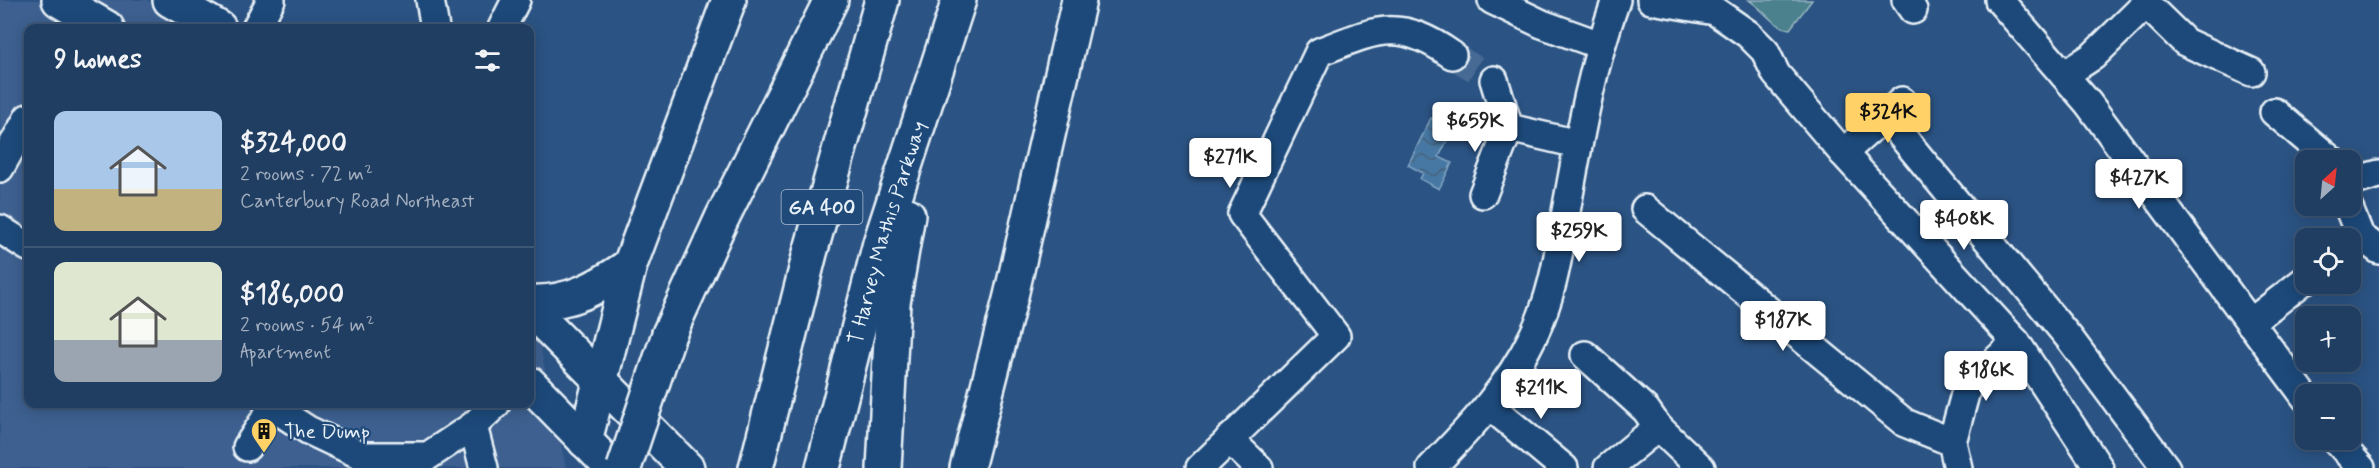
<!DOCTYPE html>
<meta charset="utf-8">
<style>
body{margin:0;font-family:Mynerve,sans-serif;background:#2d496b;color:#f1f3f6;height:100vh;display:flex;flex-direction:column;font-size:22px;white-space:nowrap}
*{box-sizing:border-box;margin:0}
p{font-size:20px;color:#a2aebe}
.icon{flex:none;width:33px;height:33px;fill:none;stroke:currentColor;stroke-width:2;stroke-linecap:round;stroke-linejoin:round}
.map{position:relative;flex:1;overflow:hidden}
.details{position:absolute;left:24px;top:24px;width:510px;height:384px;display:flex;flex-direction:column;background:#203e62;border-radius:12px;box-shadow:0 3px 15px #0003,0 0 0 2px #3d5777}
.details>*{flex:none}
.needle{width:39px;rotate:27deg}
.buttons{position:absolute;left:2295px;top:150px;display:grid;gap:12px}
.buttons a{display:grid;place-items:center;width:66px;height:66px;border-radius:12px;background:#203e62;box-shadow:0 3px 15px #0003,0 0 0 2px #3d5777;font-size:30px}
.price{position:absolute;translate:-50% -51px;padding:0 14px;border-radius:6px;background:#fff;color:#222;font-size:20px;line-height:39px;filter:drop-shadow(0 2px 3px #0008)}
.price::after{content:'';position:absolute;left:50%;top:36px;width:18px;height:14px;margin-left:-9px;background:inherit;clip-path:polygon(0 0,100% 0,50% 100%)}
.price.selected{background:#ffd166;color:#111}
ul{padding:0;list-style:none}
li{display:flex;align-items:center;gap:18px;height:150px;padding:0 30px}
li+li{border-top:2px solid #3d5777}
li span{display:grid;place-items:center;flex:none;width:168px;height:120px;border-radius:12px;color:#555}
li>.icon{margin-inline-start:auto}
span .icon{width:72px;height:72px;fill:#fffc;stroke-width:1}
li b{font-size:26px}
h2{display:flex;justify-content:space-between;align-items:center;height:72px;padding:0 30px;font-size:26px}
.map>svg:first-child{display:block}
.built{fill:#3c6090}
.garden{fill:#4b808d;stroke:#9ab8c2;stroke-width:1.5}
.water{fill:url(#water-waves);stroke:#87a8c5;stroke-width:1.5}
.lines{fill:none;stroke-linecap:round;stroke-linejoin:round}
.minor-tunnel{stroke:#476b95;stroke-width:27;stroke-dasharray:27 14;stroke-linecap:butt}
.minor-casing{stroke:#e8f1f8;stroke-width:32}
.major-casing{stroke:#e8f1f8;stroke-width:38}
.highway-casing{stroke:#e8f1f8;stroke-width:38}
.minor{stroke:#1f4a7a;stroke-width:27}
.major{stroke:#1f4a7a;stroke-width:33}
.highway{stroke:#1f4a7a;stroke-width:33}
.highway-bridge-casing{stroke:#e8f1f8;stroke-width:38;stroke-linecap:butt}
.highway-bridge{stroke:#1f4a7a;stroke-width:33}
.labels{text-anchor:middle;stroke-width:4.5;stroke-linejoin:round;paint-order:stroke}
.shield{fill:#1f4a7a;stroke:#acbfd2;stroke-width:1.5}
.shield-label{font-size:20px;font-weight:bold;fill:#e8f1f8}
.street-label{font-size:21px;fill:#e8f1f8;stroke:#1f4a7a}
.poi-label{font-size:21px;fill:#e8f1f8;stroke:#1f4a7a;text-anchor:start}
</style>
<div class="map">
<svg width="2379" height="468" viewBox="0 0 2379 468">
<defs>
<pattern id="water-waves" width="16" height="10" patternUnits="userSpaceOnUse" patternTransform="scale(1.5)"><rect width="16" height="10" fill="#4678a3"/><path d="M0 5q4-4 8 0t8 0" fill="none" stroke="#46627b"/></pattern>
</defs>
<rect width="100%" height="100%" fill="#2b5383"/>
<filter id="ink" filterUnits="userSpaceOnUse"><feTurbulence type="fractalNoise" baseFrequency=".0167" numOctaves="2"/><feDisplacementMap in="SourceGraphic" scale="12" xChannelSelector="R" yChannelSelector="G"/><feConvolveMatrix kernelMatrix="1 2 1 2 8 2 1 2 1" color-interpolation-filters="sRGB"/></filter>
<g filter="url(#ink)">
<polygon class="built" points="0,0 147,0 191,28 28,28 28,404 530,404 530,299 566,468 0,468"/>
<path class="garden" d="M1749,0H1812L1790,29C1773,27 1763,9 1749,0Z"/>
<polygon class="water" points="1431,118 1453,129 1439,157 1452,163 1439,189 1420,179 1423,173 1408,165"/>
<g class="lines">
<polyline class="minor-tunnel" points="1452,55 1494,80"/>
<g class="minor-casing">
<g id="minor">
<polyline points="430,0 435,28"/>
<polyline points="1492,0 1542,24 1600,45"/>
<polyline points="1651,0 1715,11 1748,34 1765,51 1776,74 1843,153 2016,342 2099,468"/>
<polyline points="1906,0 1913,10"/>
<polyline points="1999,0 2088,103 2306,398"/>
<polyline points="2146,4 2185,42 2251,72"/>
<polyline points="256,28 271,0"/>
<polyline points="502,28 516,0"/>
<polyline points="2064,75 2093,56 2146,4 2146,0"/>
<polyline points="1494,80 1509,128 1578,144"/>
<polyline points="2274,112 2331,160"/>
<polyline points="1885,116 2070,339 2166,468"/>
<polyline points="1843,153 1902,101"/>
<polyline points="0,168 28,118"/>
<polyline points="2350,187 2354,181 2379,174"/>
<polyline points="1483,194 1509,128"/>
<polyline points="2348,206 2360,236 2379,250"/>
<polyline points="1645,209 1905,423 1952,442"/>
<polyline points="0,229 28,247"/>
<polyline points="2250,323 2306,279"/>
<polyline points="1585,355 1646,410 1658,427"/>
<polyline points="268,404 308,430 363,456 428,456 473,426 496,404"/>
<polyline points="1490,406 1564,468"/>
<polyline points="473,426 484,468"/>
<polyline points="1229,439 1259,468"/>
<polyline points="2336,440 2361,468"/>
<polyline points="247,447 273,407"/>
<path d="M1200,468L1336,336L1242,214L1319,52C1376,30 1398,17 1452,55"/>
<path d="M1431,468C1471,427 1508,388 1533,336C1555,292 1560,242 1569,195C1581,128 1593,64 1616,0"/>
<polyline points="1608,468 1658,427 1701,468"/>
<polyline points="1958,468 1952,442 1967,387 2016,342"/>
</g>
</g>
<g class="major-casing">
<g id="major">
<polyline points="59,0 107,28"/>
<polyline points="170,0 219,28"/>
<polyline points="530,309 687,468"/>
<polyline points="530,384 612,468"/>
</g>
</g>
<g class="highway-casing">
<g id="highway">
<path d="M530,302C570,304 598,287 630,265"/>
<polyline points="669,334 722,218 831,0"/>
<polyline points="585,441 630,265 729,0"/>
<polyline points="756,468 810,253 882,0"/>
<path id="s1" d="M823,468L880,243L959,0"/>
<polyline points="884,468 893,303 908,215"/>
<polyline points="967,468 1011,296 1079,0"/>
</g>
</g>
<use href="#minor" class="minor"/>
<use href="#major" class="major"/>
<use href="#highway" class="highway"/>
<g class="highway-bridge-casing">
<polyline id="highway-bridge" points="624,468 669,334"/>
</g>
<use href="#highway-bridge" class="highway-bridge"/>
</g>
</g>
<defs>
<g id="building-pin" transform="scale(1.35)"><path d="M0 17L-7.5 6A9.5 9.5 0 1 1 7.5 6Z" fill="#ffd166" stroke="#1f4a7a"/><path d="M-4-6H4V6H1V3H-1V6H-4ZM-2.5-4.3h1.7v1.8h-1.7ZM.8-4.3h1.7v1.8H.8ZM-2.5-1h1.7V.8h-1.7ZM.8-1h1.7V.8H.8Z" fill="#111"/></g>
</defs>
<g fill-rule="evenodd">
<use href="#building-pin" x="264" y="431"/>
</g>
<g class="labels">
<rect class="shield" x="781.5" y="190" width="81" height="34" rx="4.5"/>
<g class="shield-label">
<text x="822" y="214">GA 400</text>
</g>
<g class="street-label">
<text dy="7" stroke="none"><textPath href="#s1" startOffset="244">T Harvey Mathis Parkway</textPath></text>
</g>
<g class="poi-label">
<text x="284" y="438">The Dump</text>
</g>
</g>
</svg>
<div class="buttons">
<a><svg class="needle" viewBox="-14 -14 28 28"><path d="M0-13l5 13h-10z" fill="#e53935"/><path d="M0 13l5-13h-10z" fill="#a2aebe"/></svg></a>
<a><svg class="icon" aria-label="locate" viewBox="0 0 24 24"><circle cx="12" cy="12" r="6"/><path d="M12 2v4M12 18v4M2 12h4M18 12h4"/></svg></a>
<a>+</a>
<a>−</a>
</div>
<b class="price selected" style="left:1888px;top:144px">$324K</b>
<b class="price" style="left:1475px;top:153px">$659K</b>
<b class="price" style="left:1230px;top:189px">$271K</b>
<b class="price" style="left:2139px;top:210px">$427K</b>
<b class="price" style="left:1964px;top:251px">$408K</b>
<b class="price" style="left:1579px;top:263px">$259K</b>
<b class="price" style="left:1783px;top:352px">$187K</b>
<b class="price" style="left:1986px;top:402px">$186K</b>
<b class="price" style="left:1541px;top:420px">$211K</b>
<section class="details">
<h2>9 homes<svg class="icon" aria-label="filters" viewBox="0 0 24 24"><path d="M4 7h16M4 17h16"/><circle cx="9" cy="7" r="2"/><circle cx="15" cy="17" r="2"/></svg></h2>
<ul>
<li><span style="background:linear-gradient(#a9c7e8 65%,#c2b280 0)"><svg class="icon" aria-label="home" viewBox="0 0 24 24"><path d="M3 11l9-7 9 7M6 9v11h12V9"/></svg></span><div><b>$324,000</b><p>2 rooms · 72 m²</p><p>Canterbury Road Northeast</p></div></li>
<li><span style="background:linear-gradient(#dfe7d0 65%,#9aa5b1 0)"><svg class="icon" aria-label="home" viewBox="0 0 24 24"><path d="M3 11l9-7 9 7M6 9v11h12V9"/></svg></span><div><b>$186,000</b><p>2 rooms · 54 m²</p><p>Apartment</p></div></li>
</ul>
</section>
</div>
